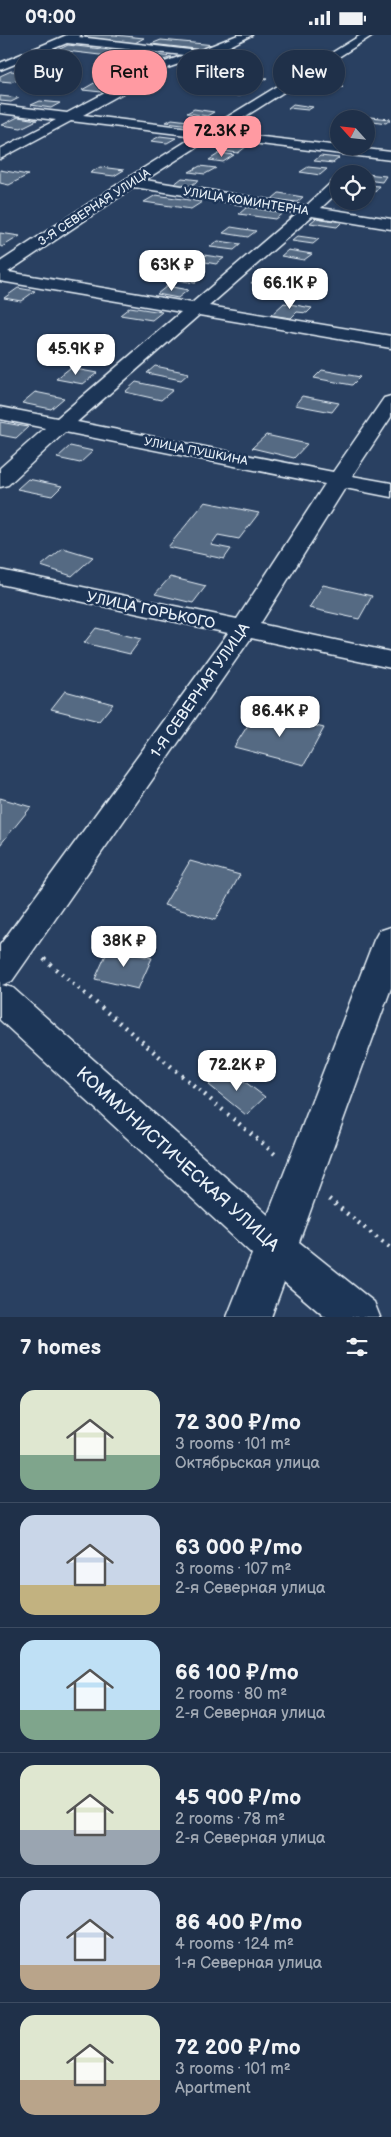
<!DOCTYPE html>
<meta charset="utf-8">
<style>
body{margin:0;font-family:"Balsamiq Sans",sans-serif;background:#273850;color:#f1f3f6;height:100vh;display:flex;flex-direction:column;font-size:19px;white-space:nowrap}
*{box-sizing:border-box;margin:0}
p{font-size:16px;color:#a1a9b4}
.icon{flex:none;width:28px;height:28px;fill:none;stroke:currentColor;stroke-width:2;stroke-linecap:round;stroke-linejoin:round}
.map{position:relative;height:1282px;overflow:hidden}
.details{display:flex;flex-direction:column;background:#1f3049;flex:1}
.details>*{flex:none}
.hud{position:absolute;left:15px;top:15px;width:361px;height:45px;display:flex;gap:10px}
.needle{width:32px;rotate:297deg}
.tools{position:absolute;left:330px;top:75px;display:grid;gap:10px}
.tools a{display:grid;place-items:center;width:45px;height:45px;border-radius:50%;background:#1f3049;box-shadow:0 1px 4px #0004,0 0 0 1px #3c4b61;font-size:25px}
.price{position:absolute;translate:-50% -42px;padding:0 11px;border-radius:10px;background:#fff;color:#222;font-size:16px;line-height:32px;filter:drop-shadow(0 1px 2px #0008)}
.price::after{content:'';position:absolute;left:50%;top:30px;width:15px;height:11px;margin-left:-8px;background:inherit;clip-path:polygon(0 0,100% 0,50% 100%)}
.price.active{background:#ff9aa2;color:#111}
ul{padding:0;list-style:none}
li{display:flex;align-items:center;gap:15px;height:125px;padding:0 20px}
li+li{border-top:1px solid #3c4b61}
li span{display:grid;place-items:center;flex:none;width:140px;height:100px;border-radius:15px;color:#555}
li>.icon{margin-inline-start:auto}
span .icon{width:60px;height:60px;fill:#fffc;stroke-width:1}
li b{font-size:21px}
h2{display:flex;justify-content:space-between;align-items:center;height:60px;padding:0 20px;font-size:21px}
.chip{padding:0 18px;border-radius:22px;background:#1f3049;box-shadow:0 1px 4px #0004,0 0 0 1px #3c4b61;font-size:18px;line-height:45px}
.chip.active{background:#ff9aa2;color:#111}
.status{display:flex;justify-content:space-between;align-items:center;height:35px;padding:0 25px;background:#1f3049;direction:ltr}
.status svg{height:14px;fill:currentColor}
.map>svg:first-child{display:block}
.building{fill:#556a83;stroke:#e8f1f8}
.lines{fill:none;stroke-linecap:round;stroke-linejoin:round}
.minor-casing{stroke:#e8f1f8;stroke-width:3}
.path-far1{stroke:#e8f1f8;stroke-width:4;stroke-dasharray:1 4.5;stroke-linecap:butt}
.path{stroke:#e8f1f8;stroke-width:4.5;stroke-dasharray:2 5.5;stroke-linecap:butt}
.minor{fill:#1d3557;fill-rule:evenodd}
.labels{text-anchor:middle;stroke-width:5;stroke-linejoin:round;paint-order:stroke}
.far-street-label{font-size:12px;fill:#e8f1f8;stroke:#1d3557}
.street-label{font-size:15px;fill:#e8f1f8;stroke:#1d3557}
.near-street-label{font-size:18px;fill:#e8f1f8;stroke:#1d3557}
</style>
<div class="status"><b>09:00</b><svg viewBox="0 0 49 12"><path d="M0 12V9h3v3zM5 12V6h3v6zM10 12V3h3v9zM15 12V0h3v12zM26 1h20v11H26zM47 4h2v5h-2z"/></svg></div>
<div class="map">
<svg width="391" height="1282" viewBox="0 0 391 1282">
<rect width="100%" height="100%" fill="#294061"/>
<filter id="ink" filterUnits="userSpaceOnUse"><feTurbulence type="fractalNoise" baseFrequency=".02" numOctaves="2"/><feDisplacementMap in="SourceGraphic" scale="10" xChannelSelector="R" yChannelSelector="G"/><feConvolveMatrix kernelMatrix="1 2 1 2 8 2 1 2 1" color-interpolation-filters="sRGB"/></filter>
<g filter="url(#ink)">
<g class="building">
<polygon points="87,0 115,0 144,3 135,8 83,2"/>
<polygon points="161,5 215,10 205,15 151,9"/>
<polygon points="68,10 118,16 108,21 58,15"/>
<polygon points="139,18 172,22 161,26 128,22"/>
<polygon points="289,18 307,20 301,23 284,22"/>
<polygon points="197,24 232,28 223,33 188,29"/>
<polygon points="36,25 53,27 36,35 18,33"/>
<polygon points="125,32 145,35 129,43 107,41"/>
<polygon points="11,36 31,38 11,47 0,46 0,41"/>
<polygon points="251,41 267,43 262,46 245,44"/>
<polygon points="96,47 117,49 102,57 82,55"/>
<polygon points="321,49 343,51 333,58 311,55"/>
<polygon points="223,56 245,58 239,61 217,59"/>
<polygon points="0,61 19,63 11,67 0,66"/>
<polygon points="40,66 60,68 51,73 31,70"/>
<polygon points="293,69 313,72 308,75 288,73"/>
<polygon points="194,74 214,77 207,81 187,78"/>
<polygon points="18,82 37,85 21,93 2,90"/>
<polygon points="370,82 391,84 386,88 366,85"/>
<polygon points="172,84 197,87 191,90 166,87"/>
<polygon points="160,101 176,103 167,108 151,106"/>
<polygon points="233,109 247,111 238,118 223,116"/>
<polygon points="220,118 234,120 223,127 209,125"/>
<polygon points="320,121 339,123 333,128 314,126"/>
<polygon points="200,131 216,133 205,139 189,137"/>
<polygon points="100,132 124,135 114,141 90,138"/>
<polygon points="308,132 327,134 320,140 300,137"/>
<polygon points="0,135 28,140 9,150 0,148"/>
<polygon points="366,139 386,141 382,147 366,145"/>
<polygon points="182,143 199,145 189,152 173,150"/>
<polygon points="366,150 380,151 375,157 366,156"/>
<polygon points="279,158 303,162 297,167 272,164"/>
<polygon points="156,160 202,167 191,174 144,167"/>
<polygon points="247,172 283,178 275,184 239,179"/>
<polygon points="316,183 342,187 337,192 310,188"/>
<polygon points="231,192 256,196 248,202 223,198"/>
<polygon points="0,198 20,201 2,212 0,211"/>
<polygon points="298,201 319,204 313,209 292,206"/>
<polygon points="218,206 241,209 234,215 210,212"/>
<polygon points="288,215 312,219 304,225 281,221"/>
<polygon points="197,219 224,223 216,229 189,224"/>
<polygon points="171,238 201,242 195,248 165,243"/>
<polygon points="259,239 283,242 275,251 251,248"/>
<polygon points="167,251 188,255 178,263 157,259"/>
<polygon points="18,253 35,256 21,266 4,263"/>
<polygon points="284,268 312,273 307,278 297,277 291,283 271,280"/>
<polygon points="130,272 162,277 152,285 120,280"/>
<polygon points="155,331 189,338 181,345 147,338"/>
<polygon points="70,333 97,338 83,349 56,344"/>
<polygon points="322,335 360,342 352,350 314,343"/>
<polygon points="136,347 173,355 161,365 125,357"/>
<polygon points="35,357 64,363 51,374 22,368"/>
<polygon points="302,361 339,368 332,377 295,370"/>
<polygon points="0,387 28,392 16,403 0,400"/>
<polygon points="266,400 307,409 294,423 252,413"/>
<polygon points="70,411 93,416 80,428 57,423"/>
<polygon points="28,444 62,451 52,461 17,454"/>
<polygon points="205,467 259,478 239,504 218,500 211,510 231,514 224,524 168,512"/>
<polygon points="63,513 93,522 72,541 41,531"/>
<polygon points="170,542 206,551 193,568 155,559"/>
<polygon points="323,550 372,561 359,584 309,573"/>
<polygon points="96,593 141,604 130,619 84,608"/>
<polygon points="65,656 113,669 99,686 51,674"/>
<polygon points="257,676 324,693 304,730 234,712"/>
<polygon points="0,763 31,772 0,810"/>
<polygon points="190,826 240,840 215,885 164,870"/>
<polygon points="109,913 152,923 138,954 95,944"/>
<polygon points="228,1034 265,1062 246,1080 209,1050"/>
</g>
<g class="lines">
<g class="minor-casing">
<path id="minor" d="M67,0H81L79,2L198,16L238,0H252L226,13L170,32L83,80L206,95L361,0H373L221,97L391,117V125L211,103L145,145L306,171L334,145L339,144V156L321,173L391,184V194L312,181L209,271L391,301V313L199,280L77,387L333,437L384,363L391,361V382L352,441L391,448V462L345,453L260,589L391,617V633L251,603L12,946L2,950L13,953L268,1180L374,905L379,896L391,892V953L299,1207L374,1267L380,1282H325L284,1247L271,1282H227L252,1219L0,985V910L228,598L0,549V535L237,584L325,449L65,397L8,450L0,452V433L45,393L0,384V372L57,383L181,277L0,246V227L126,144L195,101L71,86L0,124V114L56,85L0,78V70L67,78L162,28L184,20L67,8L0,35V28ZM134,152L297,178L192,268L8,237Z"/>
</g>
<polyline class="path-far1" points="44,924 46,926"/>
<g class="path">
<polyline points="44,924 276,1120"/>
<polyline points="329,1164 391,1214"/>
</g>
<use href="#minor" class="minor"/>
</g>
</g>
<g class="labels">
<g class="far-street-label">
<text transform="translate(246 166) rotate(9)" y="4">УЛИЦА КОМИНТЕРНА</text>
<text transform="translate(94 172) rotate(-33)" y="4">3-Я СЕВЕРНАЯ УЛИЦА</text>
<text transform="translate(196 416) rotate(11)" y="4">УЛИЦА ПУШКИНА</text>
</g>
<g class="street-label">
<text transform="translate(151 575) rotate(12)" y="5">УЛИЦА ГОРЬКОГО</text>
<text transform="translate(200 655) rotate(-55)" y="5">1-Я СЕВЕРНАЯ УЛИЦА</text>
</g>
<g class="near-street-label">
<text transform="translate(178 1124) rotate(42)" y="6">КОММУНИСТИЧЕСКАЯ УЛИЦА</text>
</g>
</g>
</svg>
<div class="tools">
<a><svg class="needle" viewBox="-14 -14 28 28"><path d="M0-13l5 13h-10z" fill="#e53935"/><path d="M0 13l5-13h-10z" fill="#a1a9b4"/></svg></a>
<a><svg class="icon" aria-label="locate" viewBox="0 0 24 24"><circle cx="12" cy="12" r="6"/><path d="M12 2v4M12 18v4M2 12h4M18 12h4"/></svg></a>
</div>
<b class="price active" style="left:222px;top:123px">72.3K ₽</b>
<b class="price" style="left:172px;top:257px">63K ₽</b>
<b class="price" style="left:290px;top:275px">66.1K ₽</b>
<b class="price" style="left:76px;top:341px">45.9K ₽</b>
<b class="price" style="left:280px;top:703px">86.4K ₽</b>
<b class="price" style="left:124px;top:933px">38K ₽</b>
<b class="price" style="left:237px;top:1057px">72.2K ₽</b>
<div class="hud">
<a class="chip">Buy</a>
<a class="chip active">Rent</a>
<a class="chip">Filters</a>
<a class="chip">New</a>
</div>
</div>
<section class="details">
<h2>7 homes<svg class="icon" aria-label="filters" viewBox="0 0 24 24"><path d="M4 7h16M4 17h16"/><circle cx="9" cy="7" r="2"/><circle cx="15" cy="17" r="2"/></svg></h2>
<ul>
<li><span style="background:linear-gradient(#dfe7d0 65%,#7fa58c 0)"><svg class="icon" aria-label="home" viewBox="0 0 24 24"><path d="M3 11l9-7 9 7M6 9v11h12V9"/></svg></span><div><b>72 300 ₽/mo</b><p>3 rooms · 101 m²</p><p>Октябрьская улица</p></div></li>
<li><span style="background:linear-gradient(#c9d6e8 70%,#c2b280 0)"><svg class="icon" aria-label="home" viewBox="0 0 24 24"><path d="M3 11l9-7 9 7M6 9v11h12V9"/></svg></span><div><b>63 000 ₽/mo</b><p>3 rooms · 107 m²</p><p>2-я Северная улица</p></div></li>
<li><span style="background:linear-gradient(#bfe0f5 70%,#7fa58c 0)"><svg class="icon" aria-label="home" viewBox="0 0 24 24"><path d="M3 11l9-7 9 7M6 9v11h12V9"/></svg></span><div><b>66 100 ₽/mo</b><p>2 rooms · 80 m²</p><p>2-я Северная улица</p></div></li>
<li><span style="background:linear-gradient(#dfe7d0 65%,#9aa5b1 0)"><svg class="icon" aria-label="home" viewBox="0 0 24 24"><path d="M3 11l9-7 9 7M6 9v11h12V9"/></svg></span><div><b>45 900 ₽/mo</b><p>2 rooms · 78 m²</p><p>2-я Северная улица</p></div></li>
<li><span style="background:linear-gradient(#c9d6e8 75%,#b9a48a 0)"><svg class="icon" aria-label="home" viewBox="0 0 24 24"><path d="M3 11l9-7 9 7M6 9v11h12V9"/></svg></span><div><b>86 400 ₽/mo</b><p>4 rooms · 124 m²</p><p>1-я Северная улица</p></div></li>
<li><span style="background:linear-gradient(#dfe7d0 65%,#b9a48a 0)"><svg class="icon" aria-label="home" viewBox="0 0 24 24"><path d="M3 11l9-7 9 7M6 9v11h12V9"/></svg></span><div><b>72 200 ₽/mo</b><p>3 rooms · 101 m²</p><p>Apartment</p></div></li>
</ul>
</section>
